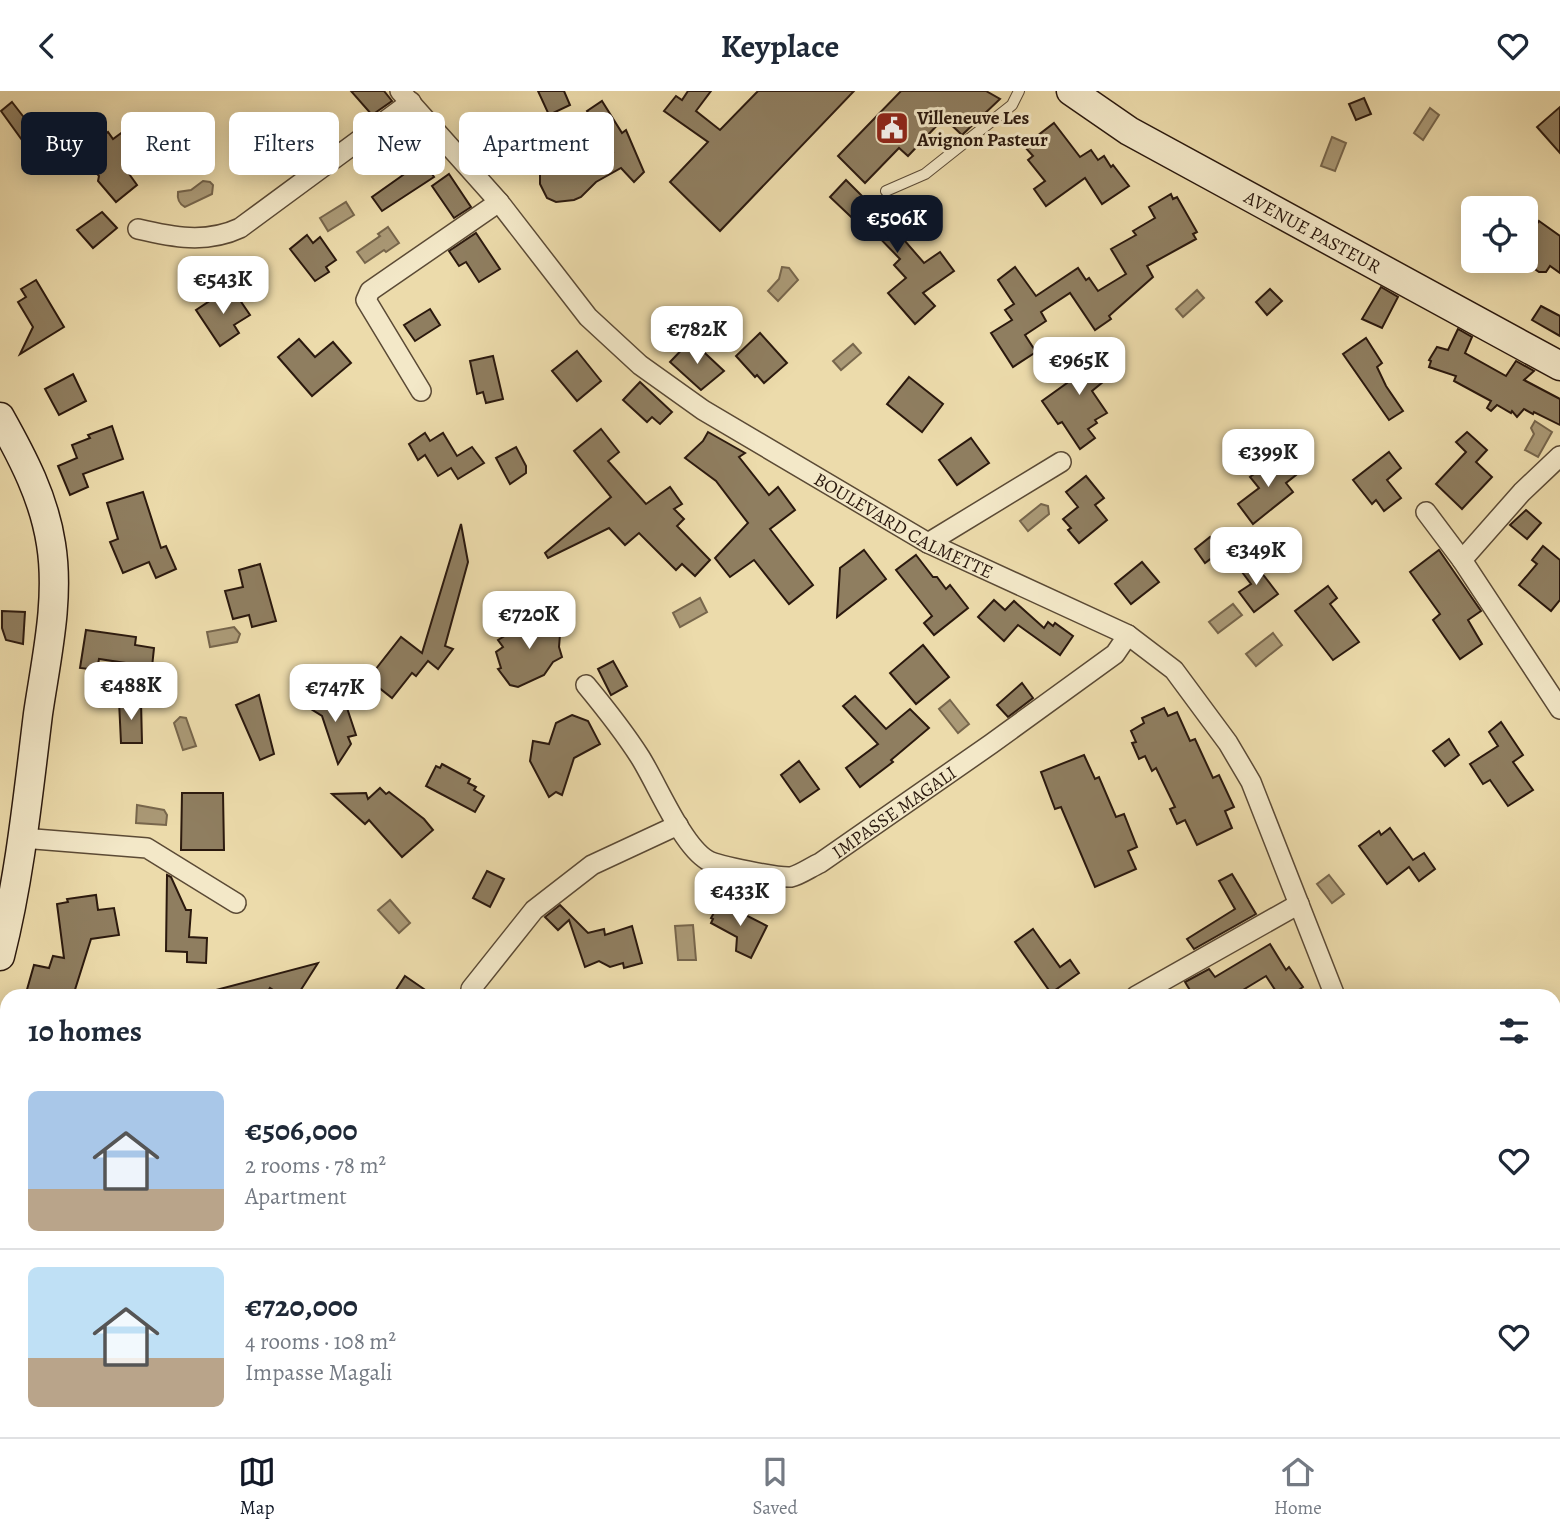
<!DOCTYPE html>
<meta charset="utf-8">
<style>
body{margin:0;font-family:Alegreya,serif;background:#f6f6f7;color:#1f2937;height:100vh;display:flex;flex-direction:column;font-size:26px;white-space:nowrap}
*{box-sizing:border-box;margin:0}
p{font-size:23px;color:#747a83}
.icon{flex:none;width:38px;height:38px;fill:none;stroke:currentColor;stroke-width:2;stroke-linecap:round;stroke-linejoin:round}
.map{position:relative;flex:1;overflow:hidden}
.details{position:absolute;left:0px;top:898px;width:1561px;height:450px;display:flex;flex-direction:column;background:#fff;border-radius:21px 21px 0 0;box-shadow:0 4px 18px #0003}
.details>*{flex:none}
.guide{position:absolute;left:21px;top:21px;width:700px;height:63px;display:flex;gap:14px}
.tools{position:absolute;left:1461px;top:105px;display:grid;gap:14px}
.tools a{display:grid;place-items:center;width:77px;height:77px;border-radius:10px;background:#fff;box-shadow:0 4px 18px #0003;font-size:35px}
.price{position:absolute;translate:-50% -60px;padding:0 16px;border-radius:14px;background:#fff;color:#222;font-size:23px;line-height:46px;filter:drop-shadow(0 2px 4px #0008)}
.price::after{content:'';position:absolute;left:50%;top:42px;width:21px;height:16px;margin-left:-10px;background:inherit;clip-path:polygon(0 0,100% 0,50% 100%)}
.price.selected{background:#111827;color:#fff}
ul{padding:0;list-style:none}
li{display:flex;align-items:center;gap:21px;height:175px;padding:0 28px}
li+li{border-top:2px solid #e0e1e3}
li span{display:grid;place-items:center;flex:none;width:196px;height:140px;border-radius:10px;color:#555}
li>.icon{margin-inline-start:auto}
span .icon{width:84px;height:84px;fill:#fffc;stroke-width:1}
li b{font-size:30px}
h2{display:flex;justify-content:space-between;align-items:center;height:84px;padding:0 28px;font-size:30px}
.chip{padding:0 24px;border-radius:10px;background:#fff;box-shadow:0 4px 18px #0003;font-size:24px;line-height:63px}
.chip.selected{background:#111827;color:#fff}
header{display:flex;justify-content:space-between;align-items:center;height:91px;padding:0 28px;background:#fff;font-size:32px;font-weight:700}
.tabs{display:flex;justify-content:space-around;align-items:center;height:98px;border-top:2px solid #e0e1e3;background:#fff;font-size:19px;color:#747a83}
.tabs a{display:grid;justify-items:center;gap:4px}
.tabs .selected{color:#111827}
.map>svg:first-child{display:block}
.water{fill:#aa9976;stroke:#77664c;stroke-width:2}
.building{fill:#8f7e60;stroke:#2b190e;stroke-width:2}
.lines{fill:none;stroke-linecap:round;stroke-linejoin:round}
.lane-casing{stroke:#5b4a35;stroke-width:12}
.street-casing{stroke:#5b4a35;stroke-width:22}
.secondary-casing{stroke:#2b190e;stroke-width:31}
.path{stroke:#2b190e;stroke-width:3.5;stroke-dasharray:5 3.5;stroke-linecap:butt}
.lane{stroke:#f3e8c8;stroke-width:10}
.street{stroke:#f3e8c8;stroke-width:19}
.secondary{stroke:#f3e8c8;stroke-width:28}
.labels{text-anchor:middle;stroke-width:6;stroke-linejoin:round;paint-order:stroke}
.poi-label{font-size:19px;font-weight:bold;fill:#2b190e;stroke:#f3e8c8;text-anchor:start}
.street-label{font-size:19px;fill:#2b190e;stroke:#f3e8c8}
</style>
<header><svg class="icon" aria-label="back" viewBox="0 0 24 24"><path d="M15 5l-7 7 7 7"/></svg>Keyplace<svg class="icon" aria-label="heart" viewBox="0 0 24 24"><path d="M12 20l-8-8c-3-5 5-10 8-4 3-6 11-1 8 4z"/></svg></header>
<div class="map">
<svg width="1560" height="1346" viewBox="0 0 1560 1346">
<rect width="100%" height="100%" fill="#ecdbab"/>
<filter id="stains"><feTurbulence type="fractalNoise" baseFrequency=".00286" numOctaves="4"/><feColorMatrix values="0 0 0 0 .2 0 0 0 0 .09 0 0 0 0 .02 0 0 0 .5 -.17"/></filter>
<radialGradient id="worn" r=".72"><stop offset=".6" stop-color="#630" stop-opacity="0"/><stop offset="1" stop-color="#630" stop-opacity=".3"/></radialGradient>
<g class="water">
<polygon points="1430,17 1439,24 1423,49 1414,42"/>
<polygon points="1332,46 1346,52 1335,80 1321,75"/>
<path d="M203,90L210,91L213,94L212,103L185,116C179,113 177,108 178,101L191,99Z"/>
<polygon points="346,111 354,124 328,140 320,127"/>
<polygon points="388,136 399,152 386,161 384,159 365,172 357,161 380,145 378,143"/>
<polygon points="782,176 789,177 798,189 778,210 768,200 779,188"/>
<polygon points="1197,199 1204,207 1183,226 1176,218"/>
<polygon points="853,253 861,262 841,279 833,270"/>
<polygon points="1535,330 1552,341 1538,366 1525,359 1534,343 1531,337"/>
<polygon points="1041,413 1048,415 1049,423 1028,440 1020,430"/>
<polygon points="700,507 707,521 680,536 673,522"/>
<polygon points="1233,513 1242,524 1218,542 1209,531"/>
<polygon points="234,536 240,543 237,551 210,556 207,541"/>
<polygon points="1273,542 1282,554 1256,575 1246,563"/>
<polygon points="950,609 969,633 958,642 939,618"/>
<polygon points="180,626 186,627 196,655 183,659 174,632"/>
<polygon points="137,714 164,719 167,724 166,734 136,732"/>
<polygon points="1329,784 1344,803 1332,812 1317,793"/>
<polygon points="390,809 410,832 399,842 378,819"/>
<polygon points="693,834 696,869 678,869 675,835"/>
</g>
<g class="building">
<polygon points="351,0 384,0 392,10 372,24"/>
<polygon points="538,0 564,0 570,14 549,24"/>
<polygon points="688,0 711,0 696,20 720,39 758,0 854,0 720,140 670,91 708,51 664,20 676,5 682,9"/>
<polygon points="901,0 986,0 1000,8 962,44 944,27 908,65 899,57 865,92 838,65"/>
<polygon points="1364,7 1371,23 1356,29 1349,13"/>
<polygon points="602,10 622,42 626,39 644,81 634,91 621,77 596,91 581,106 574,109 556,111 547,107 540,93 540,84 549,68 560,65 570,66 590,76 613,61 587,20"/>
<polygon points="12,11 33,38 47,28 70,59 43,78 1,20"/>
<polygon points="1560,16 1560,62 1537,36"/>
<polygon points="1054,32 1080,66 1091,59 1098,69 1104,65 1111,76 1113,74 1129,95 1102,113 1085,87 1046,115 1034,98 1045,90 1028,69 1033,65 1024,55"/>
<polygon points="400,35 434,86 382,120 372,106 403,84 385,57 395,49 389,42"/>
<polygon points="128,37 144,57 132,67 137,72 127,80 137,94 116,111 98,90 99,85 80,63 108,41 113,48"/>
<polygon points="449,83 471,116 454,127 432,95"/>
<polygon points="846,89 892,135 924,172 940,161 954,180 923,202 935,215 915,233 888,202 906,187 894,174 900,168 870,137 867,141 830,106"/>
<polygon points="1171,103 1173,108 1177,106 1197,141 1193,143 1196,148 1147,175 1153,186 1109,225 1111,228 1095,239 1070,202 1041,221 1046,230 1025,244 1036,261 1013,276 991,242 1012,229 1005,219 1014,213 998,189 1015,176 1036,205 1078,177 1086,189 1089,187 1098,200 1126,183 1111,158 1136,144 1133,140 1155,127 1149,116"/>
<polygon points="102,121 117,137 93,157 77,139"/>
<polygon points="1539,130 1560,145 1560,182 1550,175 1546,181 1539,181 1526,172 1526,148"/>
<polygon points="476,142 500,178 479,191 466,171 459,175 449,160"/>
<polygon points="307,144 313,152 320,146 336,169 326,176 329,181 315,190 290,158"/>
<polygon points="36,189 64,236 20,263 33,236 18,211 26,206 21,198"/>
<polygon points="231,196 250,224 234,234 239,242 220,255 196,219"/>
<polygon points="1381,196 1398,206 1382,237 1362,228"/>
<polygon points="1270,198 1282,210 1267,224 1256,211"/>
<polygon points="1541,215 1560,225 1560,245 1532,229"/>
<polygon points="430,218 440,234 415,250 404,234"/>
<polygon points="1458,238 1472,246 1465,262 1506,285 1516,270 1534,280 1524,289 1560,308 1560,334 1534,321 1533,323 1524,318 1517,326 1512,320 1511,322 1497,314 1491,320 1487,317 1491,310 1454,290 1456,285 1429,276 1431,270 1429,269 1437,256 1448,259"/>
<polygon points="760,242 787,272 764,292 757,284 755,286 736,265"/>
<polygon points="1366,247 1382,272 1377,276 1386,295 1403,320 1389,329 1343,263"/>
<polygon points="299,248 315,266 333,251 351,272 312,305 278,266"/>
<polygon points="691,249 724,280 701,299 670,271"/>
<polygon points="1088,255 1109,286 1092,300 1107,322 1095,329 1097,332 1088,338 1095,347 1080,358 1062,331 1058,333 1042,310 1067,292 1064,288 1067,286 1060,274"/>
<polygon points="577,260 601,290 577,310 552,280"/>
<polygon points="493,265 503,308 486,312 483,301 477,303 470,270"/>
<polygon points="73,283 86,310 59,324 45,298"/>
<polygon points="909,286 943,313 922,341 887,313"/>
<polygon points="640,291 672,321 660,333 652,326 647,331 623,309"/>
<polygon points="112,335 123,368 83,383 88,396 70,404 58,375 77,367 72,354 90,347 88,344"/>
<polygon points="601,338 619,361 608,370 646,413 670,396 682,413 674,418 684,428 677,435 710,469 695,485 682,473 676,479 639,442 625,454 609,437 548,467 545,462 611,406 574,360"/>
<polygon points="708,341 745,362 739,366 769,404 778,396 795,419 770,438 813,494 789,513 754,469 730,486 715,467 748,432 716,390 685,367 703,350"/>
<polygon points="1467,341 1487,359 1476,371 1492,386 1462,418 1436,393 1466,361 1456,351"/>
<polygon points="425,342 430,350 443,342 457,365 472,356 484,372 458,388 451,377 438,385 425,364 418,369 409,353"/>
<polygon points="971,347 989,372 957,394 939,369"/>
<polygon points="516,356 526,375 526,382 510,393 496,367"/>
<polygon points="1389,361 1401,377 1387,389 1401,407 1384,420 1376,409 1372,413 1353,389"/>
<polygon points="1280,364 1296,384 1286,392 1293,401 1253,433 1238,413 1259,397 1250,386"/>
<polygon points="1086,385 1104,407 1095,414 1107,429 1079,452 1068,439 1071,437 1063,428 1078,416 1066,401"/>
<polygon points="143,401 161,457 166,455 176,478 156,487 149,471 123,482 110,451 118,448 107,412"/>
<polygon points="1526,419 1541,432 1527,448 1510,434"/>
<polygon points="461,433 468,471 445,555 453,558 438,578 428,570 416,585 412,582 392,607 368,588 401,546 422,562"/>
<polygon points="1210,446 1221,460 1205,472 1195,458"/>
<polygon points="1543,455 1560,469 1560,509 1551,520 1519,494 1537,473 1532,469"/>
<polygon points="864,459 886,488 837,526 840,477"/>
<polygon points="1439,459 1481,520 1468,529 1482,553 1460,568 1433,529 1440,523 1410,481"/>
<polygon points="916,464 933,486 937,486 946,498 950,494 968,517 934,544 924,532 932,525 896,479"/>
<polygon points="1251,468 1278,503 1254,521 1239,501 1251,493 1239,477"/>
<polygon points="1142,471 1159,491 1131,513 1115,493"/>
<polygon points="260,473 276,530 252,536 249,524 233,528 225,500 243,496 239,479"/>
<polygon points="1328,495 1337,507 1330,513 1359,551 1333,569 1295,520"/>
<polygon points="994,509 1005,519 1014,510 1044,537 1048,531 1053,535 1055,532 1073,545 1060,564 1018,534 1004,550 978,526"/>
<polygon points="2,520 25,521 23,553 6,549 2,537"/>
<polygon points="520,526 561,531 559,556 562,566 553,571 544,584 518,596 510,594 498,578 501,577 496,561 503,556 498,549 518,537"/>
<polygon points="86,539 136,546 135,554 154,557 152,576 99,568 97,579 80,577"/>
<polygon points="923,554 949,586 916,613 890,582"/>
<polygon points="613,570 627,595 611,604 598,578"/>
<polygon points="1022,592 1033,607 1008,626 997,614"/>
<polygon points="259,604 274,663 260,669 236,614"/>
<polygon points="332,604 337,620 347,617 356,644 348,646 351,653 338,673 322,625 303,613"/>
<polygon points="855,605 886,638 910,618 929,637 891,669 893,671 860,696 846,677 878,653 843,615"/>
<polygon points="119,610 141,610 142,652 121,652"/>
<polygon points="1164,617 1168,625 1177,621 1190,650 1195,648 1213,687 1219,684 1234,716 1225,720 1232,737 1197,754 1185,729 1177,733 1170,718 1175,716 1156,677 1152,680 1145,665 1139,668 1132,652 1136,651 1131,640 1144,632 1142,627"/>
<polygon points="572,624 588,630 600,653 574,667 562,704 556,701 549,706 530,670 533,650 549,653 556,632"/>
<polygon points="1501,631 1523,664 1513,671 1533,699 1508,715 1490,689 1483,693 1470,673 1498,655 1489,641"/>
<polygon points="1449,648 1459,664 1445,675 1433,660"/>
<polygon points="1084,664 1095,688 1099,686 1116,726 1124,723 1137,756 1128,760 1136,778 1095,796 1061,716 1055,718 1041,681"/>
<polygon points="799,670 819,698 800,711 781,684"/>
<polygon points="442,673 470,688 468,692 476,696 474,699 484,705 475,721 426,695 436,675 440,677"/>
<polygon points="380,697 386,703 389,701 424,728 433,739 402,766 369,729 365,733 332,703 366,702 368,708"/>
<polygon points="182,702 223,702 224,759 181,759"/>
<polygon points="1390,737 1413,769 1424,762 1435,778 1419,790 1409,776 1387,793 1359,755 1379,740 1381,744"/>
<polygon points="487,780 504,788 490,816 473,807"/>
<polygon points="1232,783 1256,823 1194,858 1187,848 1235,818 1219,790"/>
<polygon points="167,784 171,786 186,819 191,819 189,846 207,847 206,872 187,871 187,861 166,860"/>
<polygon points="96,804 98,819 114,817 119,844 91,848 73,905 36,905 26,902 34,874 49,877 53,865 64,867 57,813 68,811 67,808"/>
<polygon points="720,811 767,835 751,867 736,860 737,846 711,832 713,828 711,827"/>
<polygon points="560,814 588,842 604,838 605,844 632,835 642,872 624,877 623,872 610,876 599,870 585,876 569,829 558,839 545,826"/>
<polygon points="1033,838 1060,876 1070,869 1079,882 1051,902 1015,851"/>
<polygon points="1270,853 1286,879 1289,876 1303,896 1290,905 1279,905 1266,885 1233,905 1185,905 1191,901 1185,891 1209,878 1215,886"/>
<polygon points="318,872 297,905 282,905 270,897 265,905 217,905 216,899"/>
<polygon points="405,885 434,905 392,905"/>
</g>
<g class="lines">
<g class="lane-casing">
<polyline id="lane" points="886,100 925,83 1012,14 1019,0"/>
</g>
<g class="street-casing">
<g id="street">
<path id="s1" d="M400,0L499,111L588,226L640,274L703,319L928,452L1128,544L1174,579L1228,652L1251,691L1335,905"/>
<path d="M138,138C172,146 206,153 240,137L411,11"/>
<polyline points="421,300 366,209 370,200 499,111"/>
<polyline points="1560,365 1522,401 1462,469 1560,618"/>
<polyline points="1426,421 1462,469"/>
<polyline points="928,452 1061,371"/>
<path id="s2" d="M586,594C605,617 624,641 640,666C657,693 682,754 707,769C717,775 779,787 791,786C800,784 811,776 820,772L991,653L1115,563L1128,544"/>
<polyline points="22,747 147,757 236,812"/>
<polyline points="471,898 534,819 592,774 678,734"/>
<polyline points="1136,905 1299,813"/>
<polyline points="0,1075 7,1080"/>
<polyline points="1554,1294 1560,1303"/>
<polyline points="1191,1340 1195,1346"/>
<polyline points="917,1346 922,1340"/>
</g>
</g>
<g class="secondary-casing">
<g id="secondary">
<path id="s3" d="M1071,0L1129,40L1560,275"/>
<path d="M0,326C23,367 44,407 51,453C60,509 46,568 38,623C28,704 20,786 0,865"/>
</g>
</g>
<g class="path">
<polyline points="1554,1231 1560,1229"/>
<polyline points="269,1340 274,1346"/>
</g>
<use href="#lane" class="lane"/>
<use href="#street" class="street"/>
<use href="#secondary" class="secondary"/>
</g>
<defs>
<g id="civic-square" transform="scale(1.75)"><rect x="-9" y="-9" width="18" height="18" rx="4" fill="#8f2418" stroke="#f3e8c8"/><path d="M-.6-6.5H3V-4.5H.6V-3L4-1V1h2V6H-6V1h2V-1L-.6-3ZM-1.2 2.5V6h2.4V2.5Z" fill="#fff"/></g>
</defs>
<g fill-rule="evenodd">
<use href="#civic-square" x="892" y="37"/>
</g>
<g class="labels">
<g class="poi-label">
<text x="917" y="33">Villeneuve Les<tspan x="917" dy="22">Avignon Pasteur</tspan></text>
</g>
<g class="street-label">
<text dy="7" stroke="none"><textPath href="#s3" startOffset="280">AVENUE PASTEUR</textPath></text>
<text dy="7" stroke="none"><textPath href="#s1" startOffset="674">BOULEVARD CALMETTE</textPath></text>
<text dy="7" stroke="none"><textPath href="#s2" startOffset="422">IMPASSE MAGALI</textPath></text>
</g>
</g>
<rect width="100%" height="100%" filter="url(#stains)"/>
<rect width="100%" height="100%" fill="url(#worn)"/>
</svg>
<div class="tools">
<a><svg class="icon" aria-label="locate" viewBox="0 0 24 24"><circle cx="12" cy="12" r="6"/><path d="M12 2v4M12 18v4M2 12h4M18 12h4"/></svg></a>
</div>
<b class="price selected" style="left:897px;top:164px">€506K</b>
<b class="price" style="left:223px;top:225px">€543K</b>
<b class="price" style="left:697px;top:275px">€782K</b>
<b class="price" style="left:1079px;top:306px">€965K</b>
<b class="price" style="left:1268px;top:398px">€399K</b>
<b class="price" style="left:1256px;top:496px">€349K</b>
<b class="price" style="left:529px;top:560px">€720K</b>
<b class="price" style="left:131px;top:631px">€488K</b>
<b class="price" style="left:335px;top:633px">€747K</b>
<b class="price" style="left:740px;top:837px">€433K</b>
<div class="guide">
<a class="chip selected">Buy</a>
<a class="chip">Rent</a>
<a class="chip">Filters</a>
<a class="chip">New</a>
<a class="chip">Apartment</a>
</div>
<section class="details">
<h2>10 homes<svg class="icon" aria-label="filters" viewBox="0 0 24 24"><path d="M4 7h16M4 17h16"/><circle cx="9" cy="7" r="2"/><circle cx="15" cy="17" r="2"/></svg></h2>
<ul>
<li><span style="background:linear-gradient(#a9c7e8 70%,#b9a48a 0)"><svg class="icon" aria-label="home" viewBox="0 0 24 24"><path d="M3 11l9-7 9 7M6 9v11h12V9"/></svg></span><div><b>€506,000</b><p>2 rooms · 78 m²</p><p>Apartment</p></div><svg class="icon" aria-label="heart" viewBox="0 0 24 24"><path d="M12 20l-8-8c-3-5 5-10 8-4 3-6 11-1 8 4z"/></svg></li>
<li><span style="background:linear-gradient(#bfe0f5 65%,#b9a48a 0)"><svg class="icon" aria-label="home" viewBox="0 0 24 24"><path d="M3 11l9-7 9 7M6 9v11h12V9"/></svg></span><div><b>€720,000</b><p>4 rooms · 108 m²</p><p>Impasse Magali</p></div><svg class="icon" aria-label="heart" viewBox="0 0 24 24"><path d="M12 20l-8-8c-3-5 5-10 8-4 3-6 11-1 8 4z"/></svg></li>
</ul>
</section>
</div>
<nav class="tabs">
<a class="selected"><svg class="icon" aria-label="map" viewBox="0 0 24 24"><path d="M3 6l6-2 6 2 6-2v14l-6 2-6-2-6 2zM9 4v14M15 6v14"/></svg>Map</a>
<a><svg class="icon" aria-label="saved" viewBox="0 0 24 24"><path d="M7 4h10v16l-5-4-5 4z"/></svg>Saved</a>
<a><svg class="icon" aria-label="home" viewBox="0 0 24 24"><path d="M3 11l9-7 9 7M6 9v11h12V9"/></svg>Home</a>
</nav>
